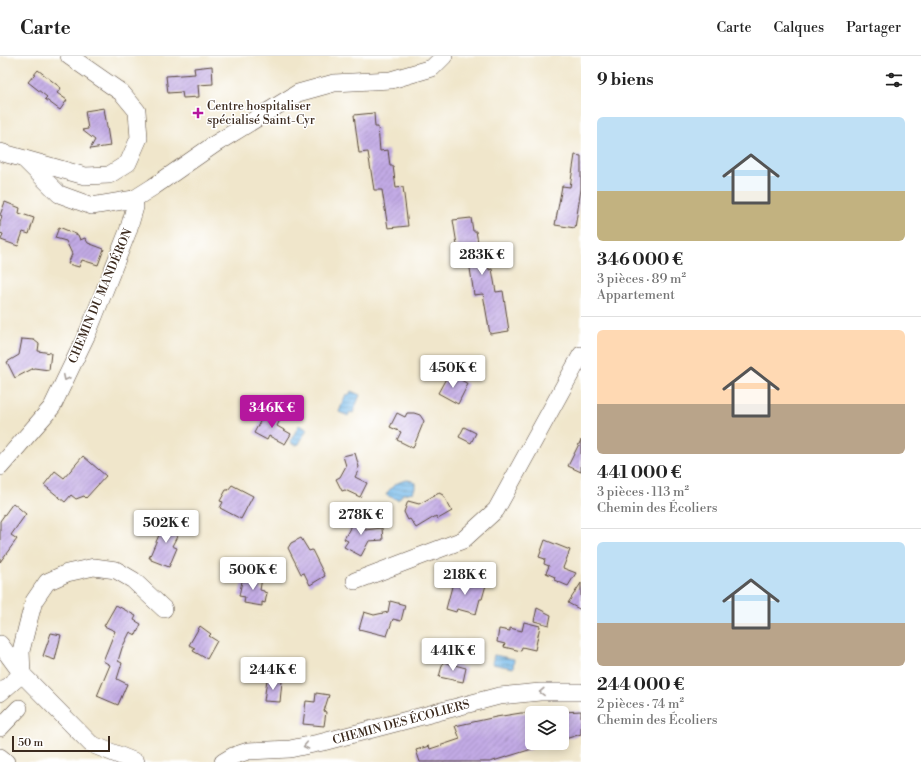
<!DOCTYPE html>
<html lang="fr">
<meta charset="utf-8">
<style>
body{margin:0;font-family:"Libre Bodoni",serif;background:#f2f2f2;color:#222;height:100vh;display:flex;flex-direction:column;font-size:15px;white-space:nowrap}
*{box-sizing:border-box;margin:0}
p{font-size:13px;color:#767676}
.icon{flex:none;width:22px;height:22px;fill:none;stroke:currentColor;stroke-width:2;stroke-linecap:round;stroke-linejoin:round}
.map{position:relative;flex:1;overflow:hidden}
.drawer{display:flex;flex-direction:column;background:#fff;width:340px}
.drawer>*{flex:none}
.fabs{position:absolute;left:525px;top:650px;display:grid;gap:8px}
.fabs a{display:grid;place-items:center;width:44px;height:44px;border-radius:6px;background:#fff;box-shadow:0 2px 10px #0003;font-size:20px}
.scale{position:absolute;left:12px;bottom:10px;width:98px;box-sizing:border-box;padding-left:4px;border:2px solid #3b2a1e;border-top:0;font-size:11px;line-height:14px;white-space:nowrap;color:#3b2a1e;-webkit-text-stroke:3px #fff;paint-order:stroke}
.price{position:absolute;translate:-50% -34px;padding:0 9px;border-radius:4px;background:#fff;color:#222;font-size:13px;line-height:26px;filter:drop-shadow(0 1px 2px #0008)}
.price::after{content:'';position:absolute;left:50%;top:24px;width:12px;height:9px;margin-left:-6px;background:inherit;clip-path:polygon(0 0,100% 0,50% 100%)}
.price.on{background:#b5179e;color:#fff}
ul{padding:0;list-style:none}
li{display:grid;align-content:center;gap:8px;height:212px;padding:0 16px}
li+li{border-top:1px solid #e0e0e0}
li span{display:grid;place-items:center;height:124px;border-radius:6px;color:#555}
li>.icon{margin-inline-start:auto}
span .icon{width:72px;height:72px;fill:#fffc;stroke-width:1}
li b{font-size:17px}
h2{display:flex;justify-content:space-between;align-items:center;height:48px;padding:0 16px;font-size:17px}
header{display:flex;align-items:center;gap:24px;box-sizing:border-box;height:56px;padding:0 20px;background:#fff;border-bottom:1px solid #e0e0e0}
header strong{font-size:19px}
nav{display:flex;gap:22px;margin-inline-start:auto;font-size:14px}
main{display:flex;flex:1;min-height:0}
.map>svg:first-child{display:block}
.water{fill:url(#water-rules);stroke:#567184}
.building{fill:url(#building-hatch)}
.lines{fill:none;stroke-linecap:round;stroke-linejoin:round}
.minor-casing{stroke:#564638;stroke-width:18}
.minor{stroke:#fff;stroke-width:17}
.oneway{stroke:#a79f9a}
.poi-dot{fill:#b5179e;stroke:#fff;stroke-width:1.5}
.labels{text-anchor:middle;stroke-width:3;stroke-linejoin:round;paint-order:stroke}
.poi-label{font-size:12px;fill:#3b2a1e;stroke:#fff;text-anchor:start}
.street-label{font-size:12px;fill:#3b2a1e;stroke:#fff}
</style>
<header>
<strong>Carte</strong>
<nav><a>Carte</a><a>Calques</a><a>Partager</a></nav>
</header>
<main>
<div class="map">
<svg width="581" height="706" viewBox="0 0 581 706">
<defs>
<pattern id="water-rules" width="6" height="5" patternUnits="userSpaceOnUse"><rect width="6" height="5" fill="#72b8e9"/><path d="M0 2.5h6" fill="none" stroke="#5f96bc"/></pattern>
<pattern id="building-hatch" width="6" height="6" patternUnits="userSpaceOnUse"><rect width="6" height="6" fill="#c2aae5"/><path d="M-1 1l2-2M0 6l6-6M5 7l2-2" fill="none" stroke="#9f8bb9"/></pattern>
</defs>
<rect width="100%" height="100%" fill="#fff"/>
<filter id="ink" filterUnits="userSpaceOnUse"><feTurbulence type="fractalNoise" baseFrequency=".025" numOctaves="2"/><feDisplacementMap in="SourceGraphic" scale="8" xChannelSelector="R" yChannelSelector="G"/><feConvolveMatrix kernelMatrix="1 2 1 2 8 2 1 2 1" color-interpolation-filters="sRGB"/></filter>
<filter id="wash" filterUnits="userSpaceOnUse"><feTurbulence type="fractalNoise" baseFrequency=".012" numOctaves="4" result="noise"/><feDisplacementMap in="SourceGraphic" scale="16" xChannelSelector="R" yChannelSelector="G"/><feGaussianBlur stdDeviation="0.9" result="paint"/><feColorMatrix in="noise" values="0 0 0 0 0 0 0 0 0 0 0 0 0 0 0 0 0 1.4 0 .05"/><feComposite in="paint" operator="in"/></filter>
<g filter="url(#wash)">
<rect width="100%" height="100%" fill="#f0e6cb"/>
<g class="water">
<polygon points="351,335 360,339 353,357 350,356 348,360 339,356 346,338 349,339"/>
<polygon points="299,369 307,373 299,388 296,389 292,388 291,384"/>
<path d="M408,424L412,425L415,427V432L413,436L403,438L398,444L386,439C391,430 398,425 408,424Z"/>
<polygon points="494,599 514,603 513,612 492,608"/>
</g>
<g id="blocks">
<g class="building">
<polygon points="212,10 213,28 198,29 199,41 183,42 182,36 168,37 166,20 195,18 194,12"/>
<polygon points="38,14 61,32 57,37 67,44 60,54 45,43 47,41 28,26"/>
<polygon points="104,52 110,90 90,93 95,84 82,74 88,73 85,55"/>
<polygon points="374,57 375,71 378,71 380,95 388,94 390,110 393,110 396,132 403,131 408,170 388,172 382,134 374,134 368,96 359,97 354,59"/>
<polygon points="575,99 581,100 581,133 575,172 555,169 562,130 570,131"/>
<polygon points="5,146 20,152 19,157 34,162 29,178 23,176 18,190 1,184 3,178 0,177 0,167 2,160 0,159"/>
<polygon points="471,162 473,175 476,175 480,198 487,198 489,214 492,213 496,236 503,235 509,275 490,278 483,238 474,239 468,199 459,201 453,164"/>
<polygon points="59,171 78,179 80,184 85,182 88,187 104,193 98,209 82,204 79,211 68,208 72,198 66,185 55,182"/>
<polygon points="22,283 34,284 39,288 38,295 51,297 49,314 34,312 15,322 7,306 19,299"/>
<polygon points="449,317 468,328 458,348 438,337"/>
<polygon points="269,356 281,362 277,370 291,378 285,388 269,380 267,384 254,377 263,360 266,362"/>
<polygon points="397,357 405,361 407,357 414,357 420,359 424,365 413,392 397,384 401,376 390,371"/>
<polygon points="464,371 476,377 471,387 459,381"/>
<polygon points="581,384 581,416 568,410"/>
<polygon points="355,397 359,411 357,414 358,415 355,421 367,427 360,441 345,434 342,435 336,423 340,421 346,410 343,400"/>
<polygon points="83,400 106,420 86,442 84,440 76,443 71,439 65,446 44,429 55,415 64,422"/>
<polygon points="232,429 253,440 241,463 220,452 223,446 220,445 226,434 228,434"/>
<polygon points="439,437 443,439 452,455 438,463 436,460 416,472 410,463 408,464 404,456 408,445 419,448"/>
<polygon points="13,447 26,458 11,479 17,483 0,506 0,465"/>
<polygon points="364,462 365,474 382,472 383,484 369,485 361,500 344,491 348,485 344,483 350,472 349,465"/>
<polygon points="166,463 182,471 172,490 177,492 169,511 151,504 151,502 149,502"/>
<polygon points="301,482 309,495 312,494 325,520 310,529 304,517 301,518 288,492 291,487"/>
<polygon points="545,484 570,494 563,512 576,517 568,530 554,524 555,521 546,517 549,510 544,508 545,503 539,501"/>
<polygon points="247,520 262,522 260,534 264,535 264,536 267,537 265,547 262,546 262,550 244,547 245,541 239,540 242,525 246,525"/>
<polygon points="454,523 471,527 472,526 486,529 482,543 480,543 476,558 457,553 456,556 446,553"/>
<polygon points="581,527 581,554 568,547"/>
<polygon points="390,545 405,549 401,565 393,563 387,580 359,573 364,556 374,559 388,556"/>
<polygon points="116,549 136,560 134,564 141,568 136,579 130,576 122,592 118,605 122,607 117,623 127,628 118,649 97,640 110,609 103,605 115,575 104,570"/>
<polygon points="537,552 551,559 549,569 534,565"/>
<polygon points="524,566 540,570 535,594 522,591 521,595 504,591 505,588 497,586 499,573 510,575 510,572 522,575"/>
<polygon points="200,570 211,578 209,580 217,585 207,603 193,595 195,592 189,589"/>
<polygon points="51,577 61,579 55,604 43,600"/>
<polygon points="443,606 466,612 463,626 439,621"/>
<polygon points="267,623 282,625 280,646 264,645"/>
<polygon points="316,637 329,639 324,655 326,656 324,670 303,668 306,645 315,646"/>
<polygon points="581,655 581,678 562,684 562,656"/>
<polygon points="521,657 532,657 532,693 490,706 420,706 416,694 429,690 430,693 460,683 455,670 496,661"/>
</g>
</g>
</g>
<g filter="url(#ink)">
<use href="#blocks" fill-opacity="0" stroke="#564638" stroke-width="1"/>
<g class="lines">
<g class="minor-casing">
<g id="minor">
<polyline points="0,96 85,120 109,119 128,107 139,82 137,55 122,37 69,0"/>
<polyline points="24,103 59,138 92,150 134,143 153,131 215,88 298,37 334,27 391,24 432,12 444,0"/>
<polyline points="0,411 52,351 88,276 128,175 135,151 134,143"/>
<polyline points="355,525 463,484 496,454 581,299"/>
<polyline points="0,588 22,618 91,688 136,706"/>
<polyline points="22,618 21,595 28,567 34,545 47,526 67,517 94,511 116,514 133,524 164,553"/>
<polyline points="0,637 22,618"/>
<polyline points="0,672 19,652"/>
<polyline points="0,701 6,706"/>
<polyline points="223,706 233,700 248,695 290,693 323,686 499,640 540,636 581,636"/>
</g>
</g>
<use href="#minor" class="minor"/>
</g>
<defs><path id="oneway-chevron" d="M-2-3.5L2.5 0L-2 3.5" fill="none" stroke-width="1.6" stroke-linecap="round" stroke-linejoin="round"/></defs>
<g class="oneway">
<use href="#oneway-chevron" transform="translate(66 322) rotate(116)"/>
<use href="#oneway-chevron" transform="translate(542 636) rotate(178)"/>
<use href="#oneway-chevron" transform="translate(306 690) rotate(168)"/>
</g>
</g>
<path class="poi-dot" d="M196 51h4v4h4v4h-4v4h-4v-4h-4v-4h4z"/>
<g class="labels">
<g class="poi-label">
<text x="207" y="54">Centre hospitaliser<tspan x="207" dy="14">spécialisé Saint-Cyr</tspan></text>
</g>
<g class="street-label">
<text transform="translate(100 240) rotate(-67)" y="4">CHEMIN DU MANDÉRON</text>
<text transform="translate(401 666) rotate(-15)" y="4">CHEMIN DES ÉCOLIERS</text>
</g>
</g>
</svg>
<div class="fabs">
<a><svg class="icon" aria-label="layers" viewBox="0 0 24 24"><path d="M12 4l9 5-9 5-9-5zM3 14l9 5 9-5"/></svg></a>
</div>
<div class="scale">50 m</div>
<b class="price" style="left:482px;top:220px">283K €</b>
<b class="price" style="left:453px;top:333px">450K €</b>
<b class="price on" style="left:272px;top:373px">346K €</b>
<b class="price" style="left:361px;top:480px">278K €</b>
<b class="price" style="left:166px;top:488px">502K €</b>
<b class="price" style="left:253px;top:535px">500K €</b>
<b class="price" style="left:465px;top:540px">218K €</b>
<b class="price" style="left:453px;top:616px">441K €</b>
<b class="price" style="left:273px;top:635px">244K €</b>
</div>
<section class="drawer">
<h2>9 biens<svg class="icon" aria-label="filters" viewBox="0 0 24 24"><path d="M4 7h16M4 17h16"/><circle cx="9" cy="7" r="2"/><circle cx="15" cy="17" r="2"/></svg></h2>
<ul>
<li><span style="background:linear-gradient(#bfe0f5 60%,#c2b280 0)"><svg class="icon" aria-label="home" viewBox="0 0 24 24"><path d="M3 11l9-7 9 7M6 9v11h12V9"/></svg></span><div><b>346 000 €</b><p>3 pièces · 89 m²</p><p>Appartement</p></div></li>
<li><span style="background:linear-gradient(#ffd9b3 60%,#b9a48a 0)"><svg class="icon" aria-label="home" viewBox="0 0 24 24"><path d="M3 11l9-7 9 7M6 9v11h12V9"/></svg></span><div><b>441 000 €</b><p>3 pièces · 113 m²</p><p>Chemin des Écoliers</p></div></li>
<li><span style="background:linear-gradient(#bfe0f5 65%,#b9a48a 0)"><svg class="icon" aria-label="home" viewBox="0 0 24 24"><path d="M3 11l9-7 9 7M6 9v11h12V9"/></svg></span><div><b>244 000 €</b><p>2 pièces · 74 m²</p><p>Chemin des Écoliers</p></div></li>
</ul>
</section>
</main>
